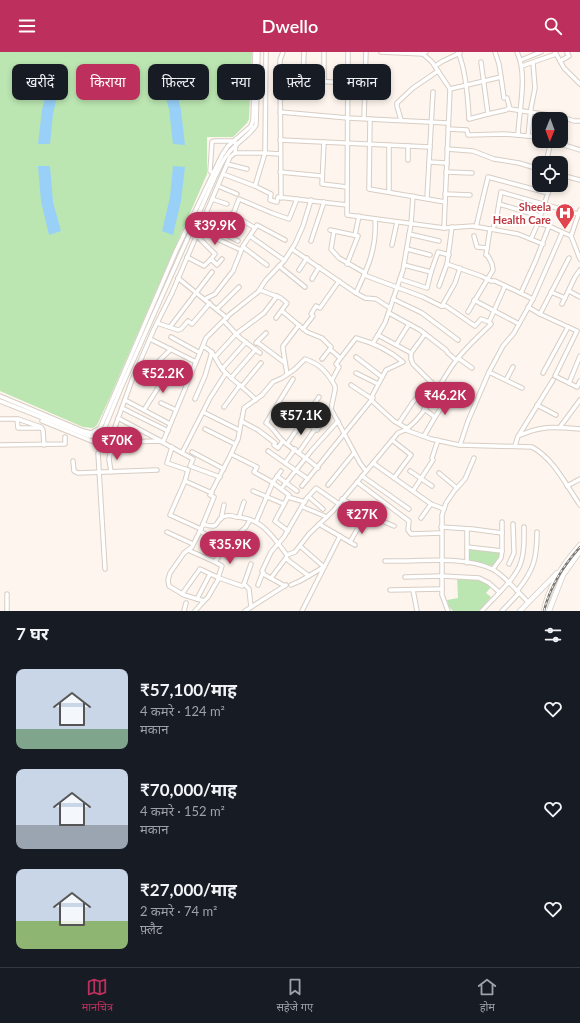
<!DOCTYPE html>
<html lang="hi">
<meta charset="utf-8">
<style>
body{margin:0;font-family:Lato,"Noto Sans Devanagari",sans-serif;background:#20242c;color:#f1f3f6;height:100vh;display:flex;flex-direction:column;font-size:15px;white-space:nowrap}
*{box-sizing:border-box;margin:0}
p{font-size:13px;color:#9ea1a6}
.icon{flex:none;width:22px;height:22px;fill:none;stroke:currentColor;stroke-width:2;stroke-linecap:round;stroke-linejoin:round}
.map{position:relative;height:559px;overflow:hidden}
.panel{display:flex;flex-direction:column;background:#171b24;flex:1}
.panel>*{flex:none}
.top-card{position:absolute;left:12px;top:12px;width:556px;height:36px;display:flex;gap:8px}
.needle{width:26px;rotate:181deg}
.buttons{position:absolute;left:532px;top:60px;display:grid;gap:8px}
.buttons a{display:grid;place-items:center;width:36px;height:36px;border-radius:8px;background:#171b24;box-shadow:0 2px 6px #0003;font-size:20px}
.price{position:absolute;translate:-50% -34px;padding:0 9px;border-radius:14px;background:#bd2f5c;color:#fff;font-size:13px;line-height:26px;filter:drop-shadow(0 1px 2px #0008)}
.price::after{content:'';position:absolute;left:50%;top:24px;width:12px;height:9px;margin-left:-6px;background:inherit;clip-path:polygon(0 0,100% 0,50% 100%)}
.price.current{background:#222;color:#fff}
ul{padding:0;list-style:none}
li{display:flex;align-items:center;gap:12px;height:100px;padding:0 16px}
li span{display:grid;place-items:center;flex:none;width:112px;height:80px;border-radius:8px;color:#555}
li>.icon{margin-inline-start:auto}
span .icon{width:48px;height:48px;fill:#fffc;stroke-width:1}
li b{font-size:17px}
h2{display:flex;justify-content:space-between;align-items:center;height:48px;padding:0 16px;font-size:17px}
.tag{padding:0 14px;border-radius:8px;background:#171b24;box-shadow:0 2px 6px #0003;font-size:14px;line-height:36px}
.tag.current{background:#bd2f5c;color:#fff}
header{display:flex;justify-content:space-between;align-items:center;height:52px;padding:0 16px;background:#bd2f5c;color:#fff;font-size:18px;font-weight:600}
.dock{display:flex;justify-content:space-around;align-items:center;height:56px;border-top:1px solid #363941;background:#171b24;font-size:11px;color:#9ea1a6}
.dock a{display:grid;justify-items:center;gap:2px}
.dock .current{color:#bd2f5c}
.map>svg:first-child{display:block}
.green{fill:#bbe6b1}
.water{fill:#98d0f8}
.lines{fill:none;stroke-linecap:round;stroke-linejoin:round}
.minor-casing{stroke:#d7cdc4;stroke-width:5.5}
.major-casing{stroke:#d7cdc4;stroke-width:6}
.minor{stroke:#fff;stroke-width:3.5}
.major{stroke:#fff;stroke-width:4.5}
.rail-casing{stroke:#7d7872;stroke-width:2.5}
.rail{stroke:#fff;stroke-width:1;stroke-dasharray:3;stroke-linecap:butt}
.labels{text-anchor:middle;stroke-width:4;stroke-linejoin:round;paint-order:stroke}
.health-label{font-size:11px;font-weight:bold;fill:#be3a42;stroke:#fff;text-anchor:end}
</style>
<header><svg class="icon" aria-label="menu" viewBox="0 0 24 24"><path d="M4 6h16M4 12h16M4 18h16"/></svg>Dwello<svg class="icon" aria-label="search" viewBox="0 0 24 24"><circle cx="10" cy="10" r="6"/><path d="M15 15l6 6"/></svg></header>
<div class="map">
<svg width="580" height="559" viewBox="0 0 580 559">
<rect width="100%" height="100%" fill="#fef6ee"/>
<g class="green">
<polygon points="0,0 252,0 249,67 247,71 233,85 207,85 207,122 110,345 97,373 93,376 83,375 0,339"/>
<polygon points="469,497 500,501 499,505 493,514 469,509"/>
<polygon points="457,524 484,528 491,535 486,541 491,545 479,559 453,559 449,555 447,548 458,546"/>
</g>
<g class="water">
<polygon points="50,24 61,28 53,62 50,92 38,92 42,58"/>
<polygon points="173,24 181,58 185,93 173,92 169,57 161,28"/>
<polygon points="38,114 50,114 53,150 61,179 49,183 41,149"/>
<polygon points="173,114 185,115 181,149 173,183 162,179 170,145"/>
</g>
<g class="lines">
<g class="minor-casing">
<g id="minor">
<polyline points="348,0 347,163 444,176 473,174 518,182 543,192"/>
<polyline points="381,0 423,2 426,0"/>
<path d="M458,0C466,18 468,47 469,67L488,62L481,10"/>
<path d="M517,0C528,23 519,57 518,83"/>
<polyline points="555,0 564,16 580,32"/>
<polyline points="423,2 432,10 450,37 444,176"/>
<polyline points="521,8 541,0"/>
<polyline points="560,9 569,4 567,1 568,0"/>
<polyline points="435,14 443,9 460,1"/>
<polyline points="522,14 556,2"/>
<polyline points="501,25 504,46"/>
<polyline points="280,27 348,31"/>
<polyline points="303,28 304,0"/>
<polyline points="324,29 324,0"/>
<polyline points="450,37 501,25 499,12 495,0"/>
<polyline points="507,46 510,57 562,65 574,69 580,69"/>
<polyline points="280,60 348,66 448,71"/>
<polyline points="488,62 506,58 509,56"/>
<polyline points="364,66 366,0"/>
<polyline points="370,67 369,137 445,150"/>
<polyline points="401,68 397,54 397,51 413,36 438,19"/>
<polyline points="448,77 467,78 468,83 504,82 539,85"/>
<polyline points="528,84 531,56 535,36 533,11"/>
<polyline points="280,88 430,95"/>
<polyline points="561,88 564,93 580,98"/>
<polyline points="324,90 322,132 347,135"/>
<polyline points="389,93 389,140"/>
<polyline points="447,97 473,99 494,107 519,111 539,117"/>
<polyline points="408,108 408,94"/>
<polyline points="429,110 447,111"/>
<polyline points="546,111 551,89"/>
<polyline points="227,112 247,117"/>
<polyline points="280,120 322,124"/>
<polyline points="446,120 472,121"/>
<polyline points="213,121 210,119 212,90 214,89 234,89 236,92 235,101"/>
<polyline points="223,122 255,134 271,142 270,148 277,150 278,145 347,153"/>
<polyline points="561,123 580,128"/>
<polyline points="218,134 237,142"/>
<polyline points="255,134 265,101 266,0"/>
<polyline points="548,141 551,133"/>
<polyline points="445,142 470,143"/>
<polyline points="281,146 280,8 283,0"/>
<polyline points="427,146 433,40"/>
<polyline points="212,147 227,152"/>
<polyline points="499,152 540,164"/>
<polyline points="232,162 255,176"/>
<polyline points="202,172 216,183 215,186 241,198"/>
<polyline points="476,175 488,125 548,141 538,171"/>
<polyline points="493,177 497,163 501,140 578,162"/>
<polyline points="330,178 358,184 347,212"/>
<polyline points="219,179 238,189"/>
<polyline points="334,179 331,197 339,206 365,221"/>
<polyline points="409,182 439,189"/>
<polyline points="216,183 234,160 239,147 272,161 289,167 297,147"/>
<polyline points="355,183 359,164"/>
<polyline points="197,184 215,202 211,207"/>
<polyline points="250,184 284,208"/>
<polyline points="474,184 477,195 487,196"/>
<polyline points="571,184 580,158"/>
<polyline points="531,187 538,171 549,174 571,184 580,207"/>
<polyline points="311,189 324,150"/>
<polyline points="392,193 397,170"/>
<polyline points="243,195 267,213"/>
<polyline points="292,197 356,241 365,246 376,247 390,256"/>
<polyline points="407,197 430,203"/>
<polyline points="187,205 204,214 211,207 217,213 222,207"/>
<polyline points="569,206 540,262 577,279 555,324 577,335 580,329"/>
<polyline points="447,212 481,224 491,229 495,229 533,247"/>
<polyline points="404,213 431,220"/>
<polyline points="279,214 305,235"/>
<polyline points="299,218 307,206"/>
<polyline points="364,223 423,245 441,254 446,254 475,274 481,267 489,270"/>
<polyline points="178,226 227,266"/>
<polyline points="312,227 319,215"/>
<polyline points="400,227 427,236 431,220 438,200 449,203"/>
<polyline points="439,234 447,212 452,175"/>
<polyline points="260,238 281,246 287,251 276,266"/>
<polyline points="569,239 580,245"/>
<polyline points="551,240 565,246"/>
<path d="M356,241C368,215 377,196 375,167"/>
<polyline points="521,241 536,208 549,174"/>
<polyline points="205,247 215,242 233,219 243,194 257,173 285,188"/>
<polyline points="393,247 422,261 458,288"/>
<polyline points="474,248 519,272"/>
<polyline points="562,252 575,225 580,218"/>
<polyline points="442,254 455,231 460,216"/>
<polyline points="528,255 540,262"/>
<polyline points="217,257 239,235"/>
<polyline points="282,259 307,280 322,286 331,295 330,297 340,306"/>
<polyline points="468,260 493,218 492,212 488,204 486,203 490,177"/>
<polyline points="389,261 420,278 446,298 448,301 456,308"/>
<polyline points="224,269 239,285 260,301"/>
<polyline points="157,271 178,278 181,277 188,269 192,272 210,251"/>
<polyline points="170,275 212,220"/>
<polyline points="303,277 313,264 311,262 316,254 320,256 339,229"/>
<polyline points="378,283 411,301 411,307 413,312 438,337"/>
<polyline points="171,285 200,301"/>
<polyline points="150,287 196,310"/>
<polyline points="257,290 285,311"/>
<polyline points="256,291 266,281"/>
<polyline points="373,291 385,271 403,218 411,172 413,144"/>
<polyline points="396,293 409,272"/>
<path d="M203,294C217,302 214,307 223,318C233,329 246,337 256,348"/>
<polyline points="411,301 425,282"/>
<polyline points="215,305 236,282 264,261 277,244"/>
<polyline points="356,305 382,325"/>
<polyline points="458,306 472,316"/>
<polyline points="322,307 330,297"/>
<polyline points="159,309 171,297"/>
<polyline points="222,317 246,290"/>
<polyline points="489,320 522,336"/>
<polyline points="356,321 378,332"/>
<polyline points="543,321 568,275"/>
<polyline points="287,322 283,297 283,294 299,273"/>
<polyline points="231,326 256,297"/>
<path d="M293,327L266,371C274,376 277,384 284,390C295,399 307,406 318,416"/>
<polyline points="506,328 513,315"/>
<polyline points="569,331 580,304"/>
<polyline points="351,333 372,347"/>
<polyline points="242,334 261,311"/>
<polyline points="0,344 83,379 91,381 100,376 176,199 222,103 228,94 251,74 253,68 255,0"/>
<polyline points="195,347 205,324 212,300"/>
<polyline points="125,348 170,372"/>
<polyline points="371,348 394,369 408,377"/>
<path d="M0,349L89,384H97L103,380L121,336L215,125C219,118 222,109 227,103C235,91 249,85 256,73L258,0"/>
<polyline points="161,351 176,358"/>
<polyline points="537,353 556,363"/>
<polyline points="224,355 240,333"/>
<polyline points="122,356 168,379"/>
<polyline points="275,357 299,374"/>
<polyline points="424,357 435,365"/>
<polyline points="144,358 170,317"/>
<polyline points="203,360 239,378"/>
<polyline points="118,366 161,389"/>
<polyline points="0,367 18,367 41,375 43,378 44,393"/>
<polyline points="17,367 18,376 41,376"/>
<polyline points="42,369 99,392 106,391 111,386 132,328 154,277 172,241 230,105 235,101 265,101 280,102"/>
<polyline points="241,369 258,378 275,391 274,393 278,396 283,389"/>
<polyline points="303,369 317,378 331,358"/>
<polyline points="399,371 413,350 431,330"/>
<polyline points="560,375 580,348"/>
<polyline points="115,376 130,383"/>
<polyline points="205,377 235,392"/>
<path d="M406,378L431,387L459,393L532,395C554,407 566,433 580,453"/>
<polyline points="519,383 553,328"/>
<polyline points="424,384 435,365 454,337"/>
<polyline points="392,388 411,403 394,426"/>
<polyline points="108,389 123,390 160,389 193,407 190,414 220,425"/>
<polyline points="163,390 206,286 229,263 258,240 266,228 284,209 295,192 303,174 311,148"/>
<polyline points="287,392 319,345"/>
<polyline points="0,393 65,392 65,385"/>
<polyline points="460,393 468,369 489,320 503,294 514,281 533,247 562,181"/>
<path d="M515,394L518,384C544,373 554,375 580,377"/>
<polyline points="172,395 167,411 188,418 185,429 170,463 201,477"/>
<polyline points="111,397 109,407 111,420"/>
<polyline points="268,399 308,427"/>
<polyline points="192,400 224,417"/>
<polyline points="299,400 315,377"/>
<polyline points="98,401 105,517"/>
<polyline points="182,401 210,346 226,321"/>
<polyline points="231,402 257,415 254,420 272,430 289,443 275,469 288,479"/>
<polyline points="73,409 74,419 78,421 157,418"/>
<polyline points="285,411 295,397"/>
<polyline points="373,411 431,452 444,457"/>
<polyline points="410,419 432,434"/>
<polyline points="439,421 457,436"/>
<polyline points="277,424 297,439"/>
<polyline points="362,424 409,457"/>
<polyline points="185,429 212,441"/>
<polyline points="357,430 409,469 408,478 411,482 441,481"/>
<polyline points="328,433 354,401"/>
<path d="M302,434L373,346L372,344L386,318L403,310C389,298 374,291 356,286L336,312L339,315L332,328"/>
<polyline points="567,434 580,427"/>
<polyline points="281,437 312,398 338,369"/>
<polyline points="253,439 284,452"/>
<polyline points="413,439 433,408 432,406 438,388"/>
<polyline points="288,445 305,450"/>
<polyline points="309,445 323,457"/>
<polyline points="342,447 382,469 394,474"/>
<polyline points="303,455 327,465"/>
<polyline points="239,465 244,450"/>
<polyline points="421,466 431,452"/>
<polyline points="221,467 224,453"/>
<polyline points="256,470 273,430 281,419"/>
<path d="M203,472C223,479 213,466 226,464C229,463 233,464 236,465C262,466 272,484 287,503L286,506L289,509L309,524"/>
<polyline points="319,472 355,493"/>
<polyline points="441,475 472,477 502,481"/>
<polyline points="467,477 467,511"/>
<polyline points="200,479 218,490"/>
<polyline points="167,480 193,492"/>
<polyline points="350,490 362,469"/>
<polyline points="467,495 502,499"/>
<polyline points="188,498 215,510 224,495"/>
<path d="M287,503L295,500L309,482L333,459L398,381C423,373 439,330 455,310C465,296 479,284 491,272L489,270L505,234"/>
<polyline points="227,505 237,483 246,475 250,468"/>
<path d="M385,509C417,510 464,503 492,517C503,522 519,541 528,550"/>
<polyline points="215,510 222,514 218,526"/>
<polyline points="251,512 244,532 249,537 251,555"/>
<polyline points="509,512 514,501 513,472"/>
<polyline points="493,517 501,506 502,499 502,470"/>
<polyline points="405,525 442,524 479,526 489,531 499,540"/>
<polyline points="271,526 286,506"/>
<polyline points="258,533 263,520"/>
<polyline points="291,533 300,529 324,515 300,494"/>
<polyline points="285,534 265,523 262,519 271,500 284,485 306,447 316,436 339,452"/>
<polyline points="390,538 442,537"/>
<polyline points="413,538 417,559"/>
<path d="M517,539C534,518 537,506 537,480"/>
<polyline points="182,542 200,517 219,526 242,534 244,532"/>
<polyline points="197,547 210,522"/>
<polyline points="204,549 208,545 219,526"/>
<polyline points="7,559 7,542"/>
<polyline points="184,559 186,551"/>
<path d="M195,559L204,549L184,543L169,534L168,528L170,521L184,501L192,495L201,477L214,445L210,443L231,402L238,387L244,356L262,343L273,330L282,326L295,317L305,307C320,312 327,320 335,334V338L331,357L360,411L366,419"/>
<polyline points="245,559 286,533"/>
<polyline points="302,559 340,484"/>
<polyline points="448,559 442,543 442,463 446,451 455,438 465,427 474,406"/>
<path d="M482,559C494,545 516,527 521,510C525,498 524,487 524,475"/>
<polyline points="502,559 519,541"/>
</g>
</g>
<g class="major-casing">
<g id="major">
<polyline points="520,559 557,521"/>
<path d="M544,559C549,533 563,512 580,493"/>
<polyline points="549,559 563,523 580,499"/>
</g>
</g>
<use href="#minor" class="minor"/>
<use href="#major" class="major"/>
<g class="rail-casing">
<path id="rail" d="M544,559C550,534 563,514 580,495"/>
</g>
<use href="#rail" class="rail"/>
</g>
<defs>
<g id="hospital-pin" transform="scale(1)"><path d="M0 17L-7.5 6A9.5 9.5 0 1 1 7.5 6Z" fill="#e0444e" stroke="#fff"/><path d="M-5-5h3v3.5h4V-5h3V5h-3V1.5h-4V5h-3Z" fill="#fff"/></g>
</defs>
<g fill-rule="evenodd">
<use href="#hospital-pin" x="565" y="161"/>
</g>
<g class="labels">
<g class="health-label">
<text x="551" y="159">Sheela<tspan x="551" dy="13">Health Care</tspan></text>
</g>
</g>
</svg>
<div class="buttons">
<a><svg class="needle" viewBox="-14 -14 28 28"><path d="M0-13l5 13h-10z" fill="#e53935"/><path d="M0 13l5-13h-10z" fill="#9ea1a6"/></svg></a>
<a><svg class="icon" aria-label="locate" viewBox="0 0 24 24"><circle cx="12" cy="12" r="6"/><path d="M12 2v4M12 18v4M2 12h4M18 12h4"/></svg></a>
</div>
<b class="price" style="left:215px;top:194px">₹39.9K</b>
<b class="price" style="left:163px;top:342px">₹52.2K</b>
<b class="price" style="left:445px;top:364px">₹46.2K</b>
<b class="price current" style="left:301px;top:384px">₹57.1K</b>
<b class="price" style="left:117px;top:409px">₹70K</b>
<b class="price" style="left:362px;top:483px">₹27K</b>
<b class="price" style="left:230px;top:513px">₹35.9K</b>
<div class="top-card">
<a class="tag">खरीदें</a>
<a class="tag current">किराया</a>
<a class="tag">फ़िल्टर</a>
<a class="tag">नया</a>
<a class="tag">फ़्लैट</a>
<a class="tag">मकान</a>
</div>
</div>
<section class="panel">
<h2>7 घर<svg class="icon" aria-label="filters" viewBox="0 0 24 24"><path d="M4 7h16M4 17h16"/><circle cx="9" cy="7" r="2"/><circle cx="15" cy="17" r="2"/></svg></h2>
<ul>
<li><span style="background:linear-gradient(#c9d6e8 75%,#7fa58c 0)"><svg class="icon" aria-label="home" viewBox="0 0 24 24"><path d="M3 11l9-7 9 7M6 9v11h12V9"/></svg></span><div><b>₹57,100/माह</b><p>4 कमरे · 124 m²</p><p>मकान</p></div><svg class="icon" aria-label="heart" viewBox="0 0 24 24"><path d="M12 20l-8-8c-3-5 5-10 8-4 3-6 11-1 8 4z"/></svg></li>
<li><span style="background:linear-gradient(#c9d6e8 70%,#9aa5b1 0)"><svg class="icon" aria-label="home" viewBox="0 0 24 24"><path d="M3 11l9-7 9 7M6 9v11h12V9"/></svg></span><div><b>₹70,000/माह</b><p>4 कमरे · 152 m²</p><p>मकान</p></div><svg class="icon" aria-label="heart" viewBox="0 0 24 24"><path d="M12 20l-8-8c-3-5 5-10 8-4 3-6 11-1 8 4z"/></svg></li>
<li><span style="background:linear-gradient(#c9d6e8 65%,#8fb573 0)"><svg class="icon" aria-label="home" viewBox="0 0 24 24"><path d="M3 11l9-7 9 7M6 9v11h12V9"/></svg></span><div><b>₹27,000/माह</b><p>2 कमरे · 74 m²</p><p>फ़्लैट</p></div><svg class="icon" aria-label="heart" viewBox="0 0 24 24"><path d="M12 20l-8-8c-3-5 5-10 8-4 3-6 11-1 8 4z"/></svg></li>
</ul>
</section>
<nav class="dock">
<a class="current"><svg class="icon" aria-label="map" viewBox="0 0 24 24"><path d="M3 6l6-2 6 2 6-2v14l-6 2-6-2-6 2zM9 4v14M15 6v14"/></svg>मानचित्र</a>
<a><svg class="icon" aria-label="saved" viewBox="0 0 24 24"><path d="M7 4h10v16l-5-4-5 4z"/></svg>सहेजे गए</a>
<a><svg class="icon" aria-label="home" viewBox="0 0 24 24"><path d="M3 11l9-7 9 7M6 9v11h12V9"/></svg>होम</a>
</nav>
